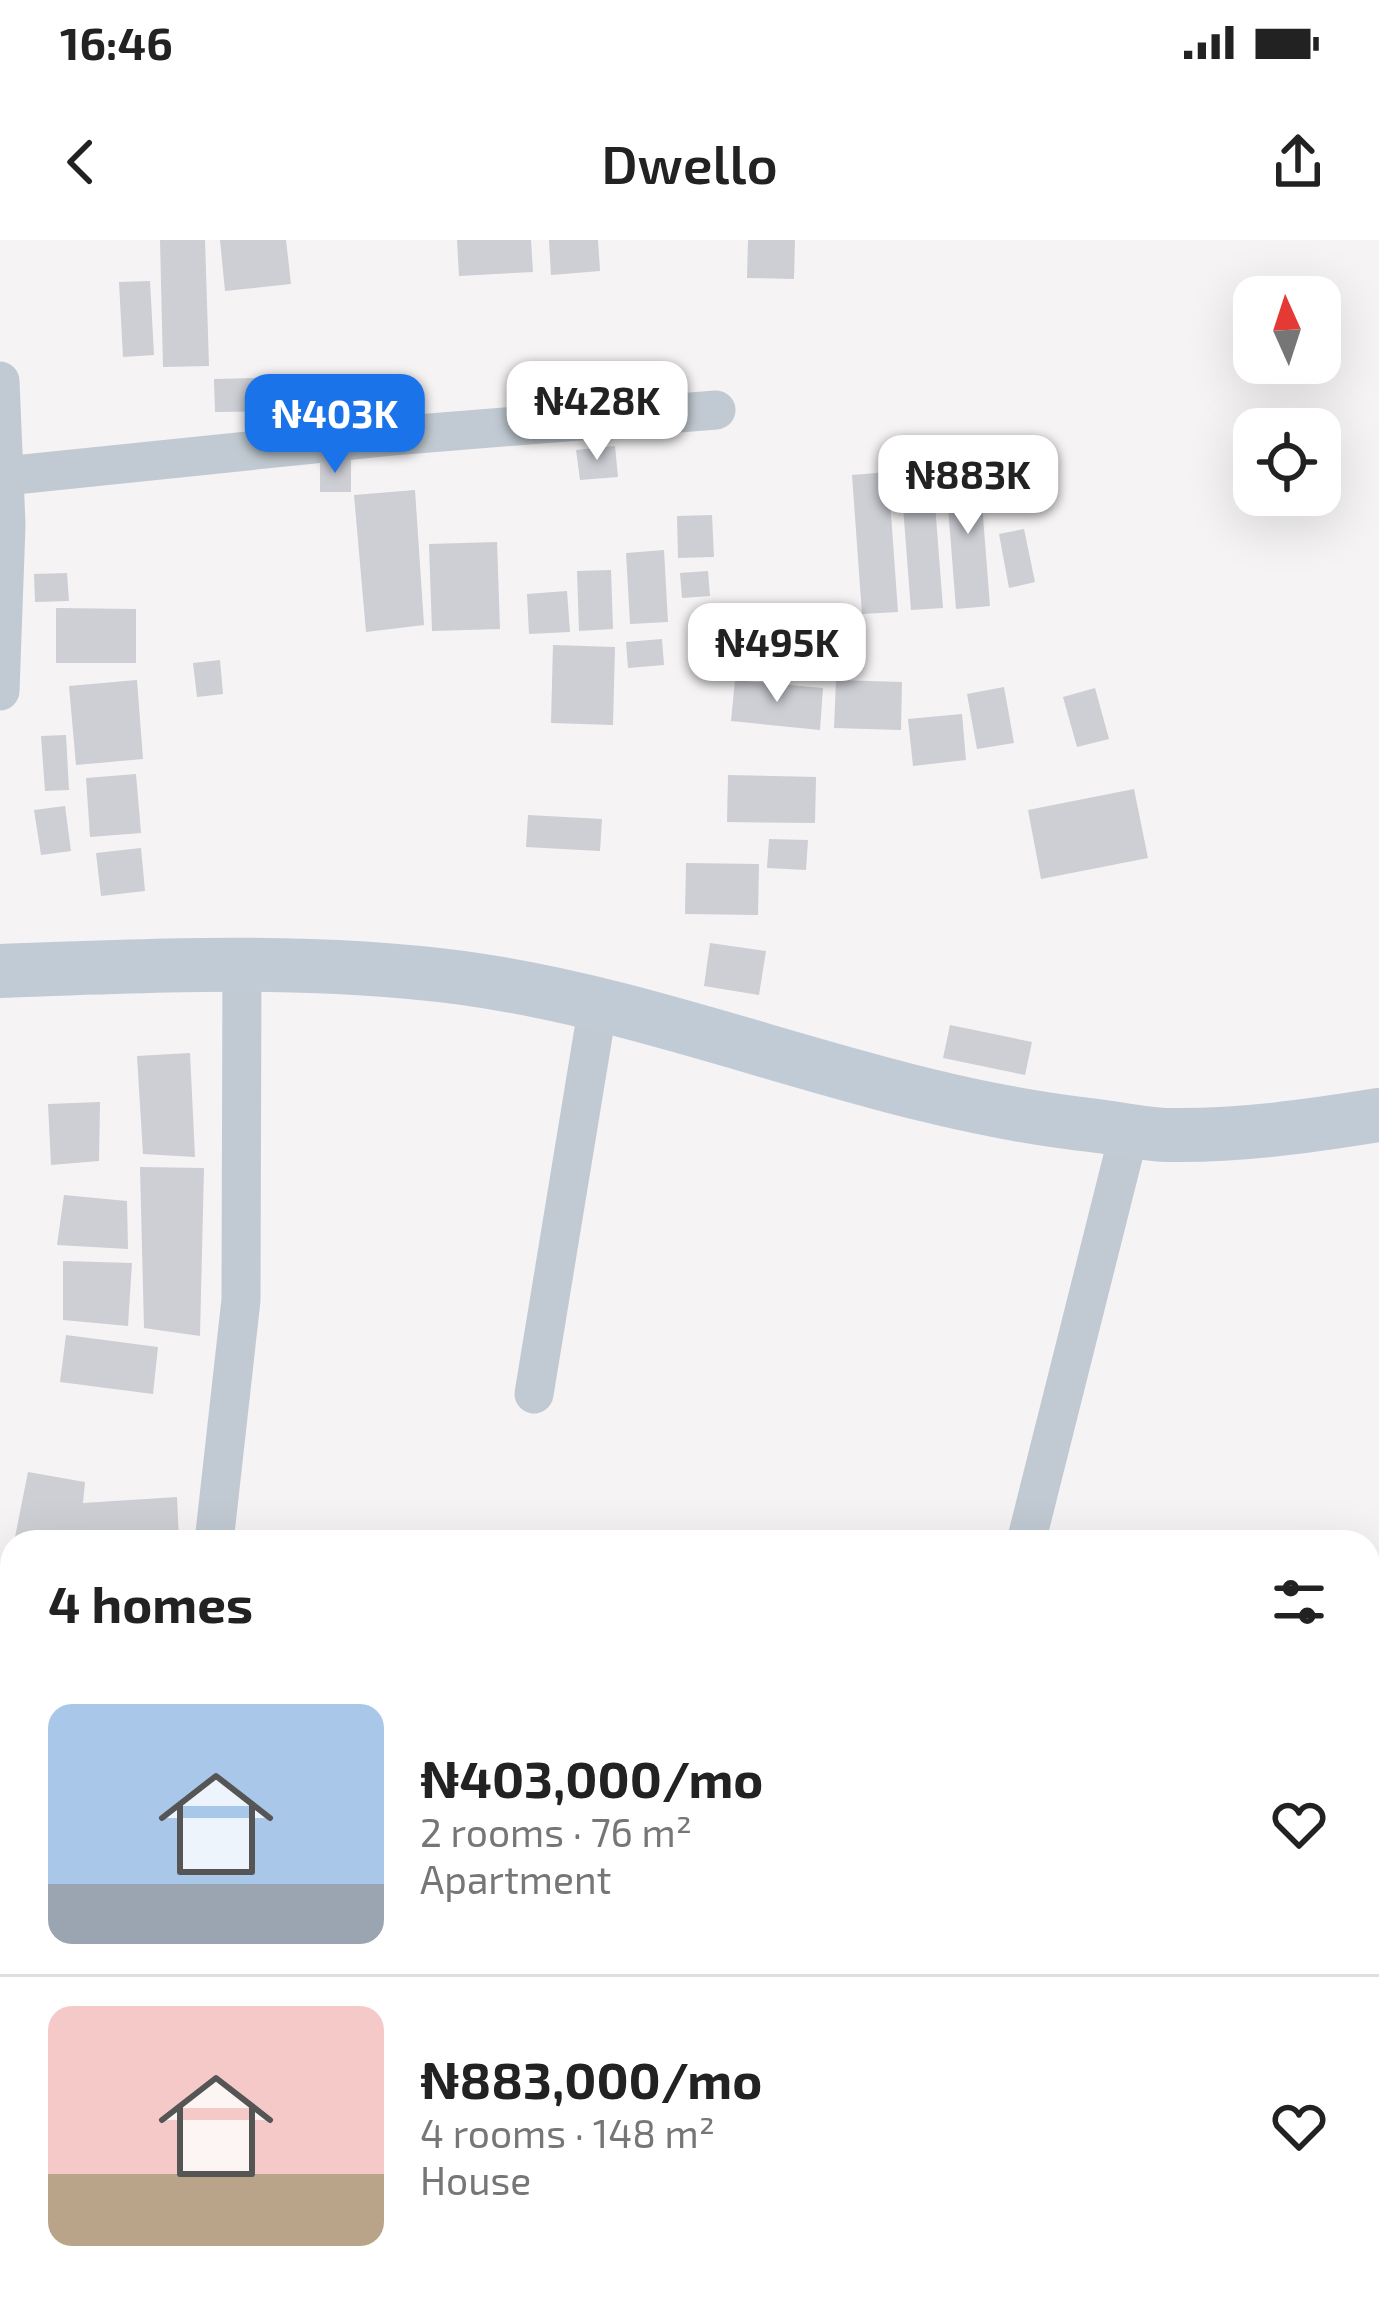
<!DOCTYPE html>
<meta charset="utf-8">
<style>
body{margin:0;font-family:"Exo 2",sans-serif;background:#f2f2f2;color:#222;height:100vh;display:flex;flex-direction:column;font-size:45px;white-space:nowrap}
*{box-sizing:border-box;margin:0}
p{font-size:39px;color:#767676}
.icon{flex:none;width:66px;height:66px;fill:none;stroke:currentColor;stroke-width:2;stroke-linecap:round;stroke-linejoin:round}
.map{position:relative;flex:1;overflow:hidden}
.panel{position:absolute;left:0px;top:1290px;width:1380px;height:771px;display:flex;flex-direction:column;background:#fff;border-radius:36px 36px 0 0;box-shadow:0 12px 48px #0002}
.panel>*{flex:none}
.needle{width:78px;rotate:357deg}
.fabs{position:absolute;left:1233px;top:36px;display:grid;gap:24px}
.fabs a{display:grid;place-items:center;width:108px;height:108px;border-radius:24px;background:#fff;box-shadow:0 12px 48px #0002;font-size:60px}
.price{position:absolute;translate:-50% -102px;padding:0 27px;border-radius:24px;background:#fff;color:#222;font-size:39px;line-height:78px;filter:drop-shadow(0 3px 6px #0008)}
.price::after{content:'';position:absolute;left:50%;top:72px;width:36px;height:27px;margin-left:-18px;background:inherit;clip-path:polygon(0 0,100% 0,50% 100%)}
.price.on{background:#1a73e8;color:#fff}
ul{padding:0;list-style:none}
li{display:flex;align-items:center;gap:36px;height:300px;padding:0 48px}
li+li{border-top:3px solid #e0e0e0}
li span{display:grid;place-items:center;flex:none;width:336px;height:240px;border-radius:24px;color:#555}
li>.icon{margin-inline-start:auto}
span .icon{width:144px;height:144px;fill:#fffc;stroke-width:1}
li b{font-size:51px}
h2{display:flex;justify-content:space-between;align-items:center;height:144px;padding:0 48px;font-size:51px}
.status{display:flex;justify-content:space-between;align-items:center;height:84px;padding:0 60px;background:#fff;direction:ltr}
.status svg{height:33px;fill:currentColor}
header{display:flex;justify-content:space-between;align-items:center;height:156px;padding:0 48px;background:#fff;font-size:54px;font-weight:600}
.map>svg:first-child{display:block}
.building{fill:#cdcfd5}
.lines{fill:none;stroke-linecap:round;stroke-linejoin:round}
.street{stroke:#c1cad2;stroke-width:39}
.secondary{stroke:#c1cbd6;stroke-width:54}
</style>
<div class="status"><b>16:46</b><svg viewBox="0 0 49 12"><path d="M0 12V9h3v3zM5 12V6h3v6zM10 12V3h3v9zM15 12V0h3v12zM26 1h20v11H26zM47 4h2v5h-2z"/></svg></div>
<header><svg class="icon" aria-label="back" viewBox="0 0 24 24"><path d="M15 5l-7 7 7 7"/></svg>Dwello<svg class="icon" aria-label="share" viewBox="0 0 24 24"><path d="M12 15V3M7 8l5-5 5 5M5 13v7h14v-7"/></svg></header>
<div class="map">
<svg width="1379" height="2059" viewBox="0 0 1379 2059">
<rect width="100%" height="100%" fill="#f5f3f3"/>
<g class="building">
<polygon points="160,0 205,0 209,126 163,127"/>
<polygon points="220,0 286,0 291,44 225,51"/>
<polygon points="457,0 531,0 533,32 459,36"/>
<polygon points="549,0 598,0 600,31 551,35"/>
<polygon points="748,0 795,0 794,39 747,38"/>
<polygon points="150,41 154,115 123,117 119,42"/>
<polygon points="292,137 293,171 215,172 214,139"/>
<polygon points="615,206 618,237 580,240 576,210"/>
<polygon points="320,219 351,220 351,252 320,252"/>
<polygon points="932,225 943,368 911,370 900,228"/>
<polygon points="979,225 990,366 956,369 945,228"/>
<polygon points="888,232 898,372 862,374 852,235"/>
<polygon points="415,250 424,385 366,392 354,255"/>
<polygon points="712,275 714,317 678,318 677,276"/>
<polygon points="1024,289 1035,342 1009,348 999,294"/>
<polygon points="497,302 500,389 432,391 429,304"/>
<polygon points="664,310 668,382 630,384 626,313"/>
<polygon points="611,330 613,389 579,391 577,331"/>
<polygon points="708,331 710,356 682,358 680,333"/>
<polygon points="67,333 69,361 35,362 34,334"/>
<polygon points="567,351 570,392 529,394 527,354"/>
<polygon points="56,368 136,369 136,423 56,423"/>
<polygon points="662,399 664,425 628,428 626,402"/>
<polygon points="553,405 615,407 613,485 551,483"/>
<polygon points="220,420 223,454 197,457 193,423"/>
<polygon points="137,440 143,519 76,525 69,446"/>
<polygon points="735,440 823,448 820,490 731,481"/>
<polygon points="836,440 902,442 901,490 834,488"/>
<polygon points="1004,447 1014,503 977,509 967,454"/>
<polygon points="1095,448 1109,499 1077,507 1063,457"/>
<polygon points="962,474 966,520 913,526 908,479"/>
<polygon points="66,495 69,550 45,551 41,496"/>
<polygon points="136,534 141,593 90,597 86,538"/>
<polygon points="728,535 816,537 815,583 727,582"/>
<polygon points="1134,549 1148,618 1041,639 1028,570"/>
<polygon points="65,566 71,611 41,615 34,570"/>
<polygon points="528,575 602,579 600,611 526,607"/>
<polygon points="769,599 808,600 806,630 767,628"/>
<polygon points="141,608 145,651 101,656 96,613"/>
<polygon points="686,623 759,624 758,675 685,674"/>
<polygon points="710,703 766,711 759,755 704,746"/>
<polygon points="950,785 1032,802 1025,835 943,818"/>
<polygon points="190,813 195,917 143,914 137,816"/>
<polygon points="100,862 99,921 51,925 48,864"/>
<polygon points="140,927 204,928 200,1096 144,1088"/>
<polygon points="64,955 127,961 128,1009 57,1005"/>
<polygon points="63,1021 132,1023 128,1086 63,1080"/>
<polygon points="66,1095 158,1107 153,1154 60,1142"/>
<polygon points="28,1232 85,1242 83,1263 177,1257 179,1302 14,1302"/>
<polygon points="12,1334 12,1386 0,1387 0,1335"/>
<polygon points="0,1602 12,1603 12,1700 0,1698"/>
</g>
<g class="lines">
<g class="street">
<polyline points="0,141 6,285 0,451"/>
<polyline points="5,236 392,196 716,170"/>
<polyline points="534,1154 598,765"/>
<polyline points="214,1302 241,1060 242,722"/>
<polyline points="1026,1302 1130,889"/>
<polyline points="0,1719 12,1717"/>
<polyline points="158,2049 168,2059"/>
<polyline points="75,2059 82,2049"/>
<polyline points="1009,2059 1010,2049"/>
</g>
<path class="secondary" d="M0,731C155,725 309,718 463,738C676,767 873,861 1090,885C1117,888 1145,895 1171,895C1240,896 1311,886 1379,875"/>
</g>
</svg>
<div class="fabs">
<a><svg class="needle" viewBox="-14 -14 28 28"><path d="M0-13l5 13h-10z" fill="#e53935"/><path d="M0 13l5-13h-10z" fill="#767676"/></svg></a>
<a><svg class="icon" aria-label="locate" viewBox="0 0 24 24"><circle cx="12" cy="12" r="6"/><path d="M12 2v4M12 18v4M2 12h4M18 12h4"/></svg></a>
</div>
<b class="price" style="left:597px;top:223px">₦428K</b>
<b class="price on" style="left:335px;top:236px">₦403K</b>
<b class="price" style="left:968px;top:297px">₦883K</b>
<b class="price" style="left:777px;top:465px">₦495K</b>
<section class="panel">
<h2>4 homes<svg class="icon" aria-label="filters" viewBox="0 0 24 24"><path d="M4 7h16M4 17h16"/><circle cx="9" cy="7" r="2"/><circle cx="15" cy="17" r="2"/></svg></h2>
<ul>
<li><span style="background:linear-gradient(#a9c7e8 75%,#9aa5b1 0)"><svg class="icon" aria-label="home" viewBox="0 0 24 24"><path d="M3 11l9-7 9 7M6 9v11h12V9"/></svg></span><div><b>₦403,000/mo</b><p>2 rooms · 76 m²</p><p>Apartment</p></div><svg class="icon" aria-label="heart" viewBox="0 0 24 24"><path d="M12 20l-8-8c-3-5 5-10 8-4 3-6 11-1 8 4z"/></svg></li>
<li><span style="background:linear-gradient(#f6c9c9 70%,#b9a48a 0)"><svg class="icon" aria-label="home" viewBox="0 0 24 24"><path d="M3 11l9-7 9 7M6 9v11h12V9"/></svg></span><div><b>₦883,000/mo</b><p>4 rooms · 148 m²</p><p>House</p></div><svg class="icon" aria-label="heart" viewBox="0 0 24 24"><path d="M12 20l-8-8c-3-5 5-10 8-4 3-6 11-1 8 4z"/></svg></li>
</ul>
</section>
</div>
